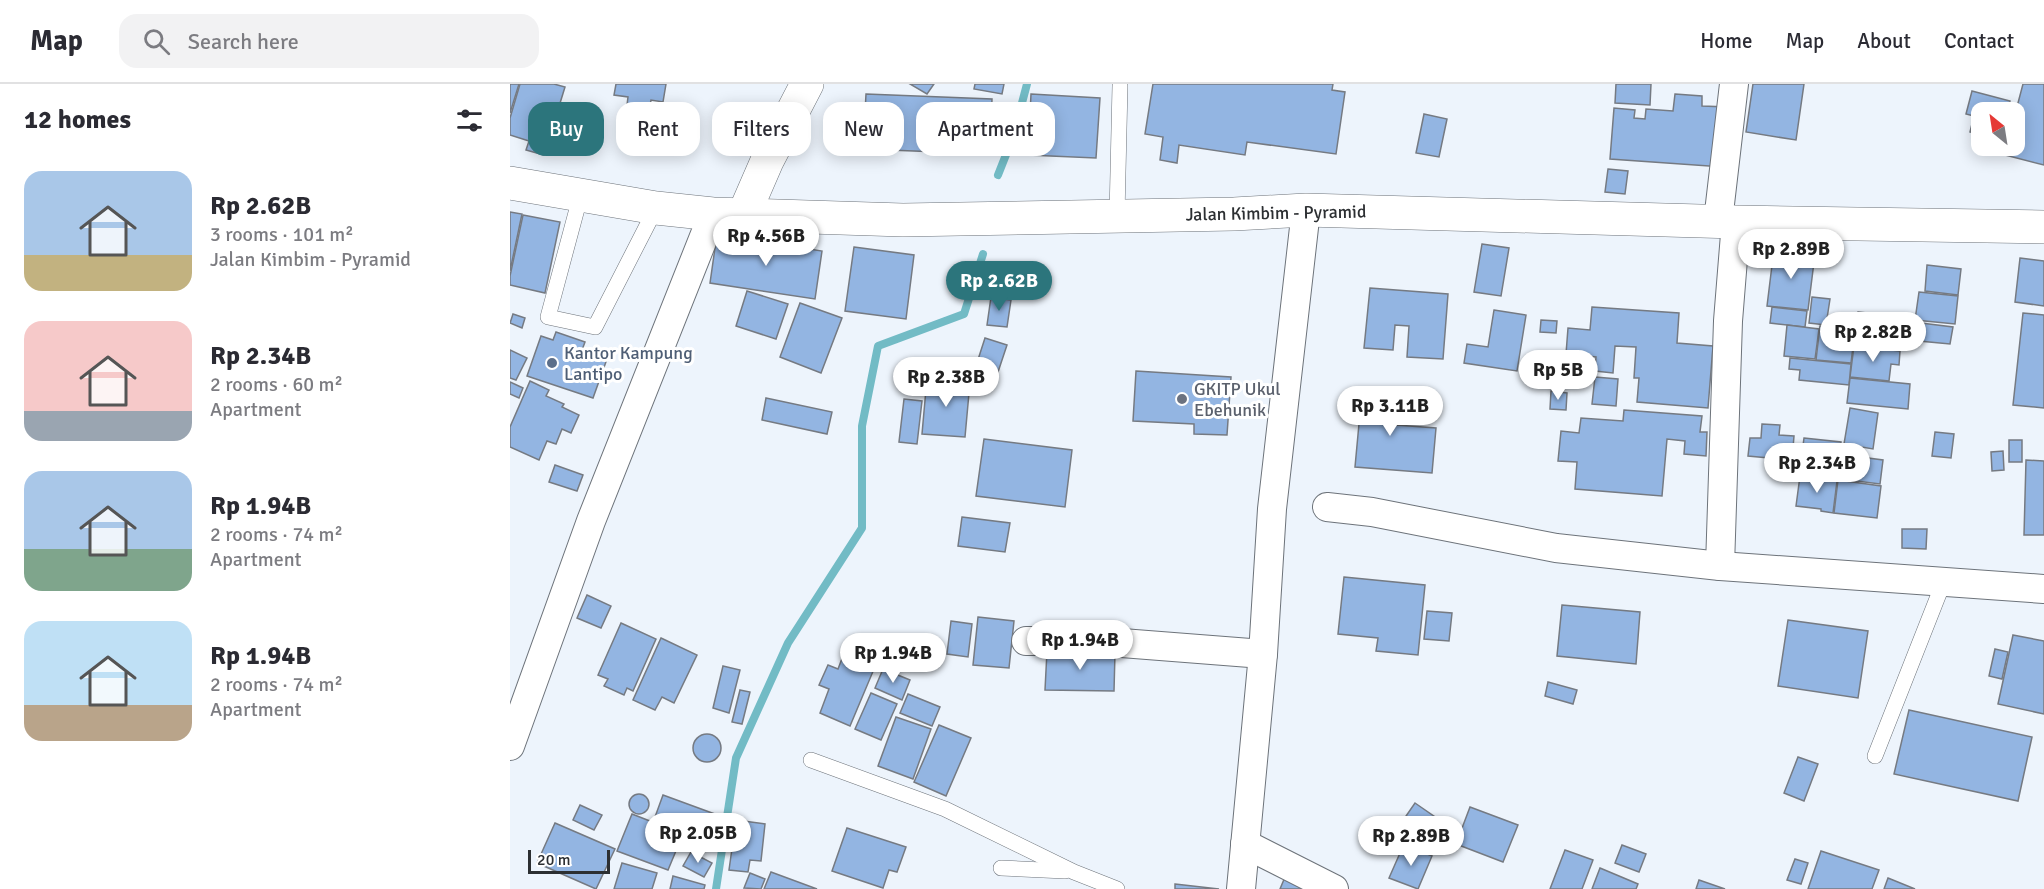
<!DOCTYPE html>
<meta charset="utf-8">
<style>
body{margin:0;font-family:Signika,sans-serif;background:#f2f2f3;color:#2b2b33;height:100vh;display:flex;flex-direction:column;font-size:22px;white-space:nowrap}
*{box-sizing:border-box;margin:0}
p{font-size:20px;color:#7c7c81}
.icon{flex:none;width:33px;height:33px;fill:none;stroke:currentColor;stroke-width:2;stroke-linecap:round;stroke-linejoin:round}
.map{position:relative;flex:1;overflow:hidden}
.panel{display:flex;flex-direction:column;background:#fff;width:510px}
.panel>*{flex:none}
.banner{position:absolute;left:18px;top:18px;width:570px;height:54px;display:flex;gap:12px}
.needle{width:39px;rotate:330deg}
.fabs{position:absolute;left:1461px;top:18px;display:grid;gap:12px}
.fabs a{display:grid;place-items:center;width:54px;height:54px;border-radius:12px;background:#fff;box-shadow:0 3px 15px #0003;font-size:30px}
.scale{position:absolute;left:18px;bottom:15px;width:82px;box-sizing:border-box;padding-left:6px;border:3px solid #2c2f32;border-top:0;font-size:16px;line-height:21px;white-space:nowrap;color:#2c2f32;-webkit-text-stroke:4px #fff;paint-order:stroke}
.price{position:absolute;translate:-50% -51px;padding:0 14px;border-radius:21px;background:#fff;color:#222;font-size:20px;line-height:39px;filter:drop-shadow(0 2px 3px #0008)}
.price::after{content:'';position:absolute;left:50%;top:36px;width:18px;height:14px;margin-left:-9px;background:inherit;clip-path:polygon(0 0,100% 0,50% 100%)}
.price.on{background:#2c757c;color:#fff}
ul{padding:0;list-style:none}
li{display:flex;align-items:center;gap:18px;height:150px;padding:0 24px}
li span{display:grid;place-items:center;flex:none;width:168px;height:120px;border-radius:18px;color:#555}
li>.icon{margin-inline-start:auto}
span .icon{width:72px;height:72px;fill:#fffc;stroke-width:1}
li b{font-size:26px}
h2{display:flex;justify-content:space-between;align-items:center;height:72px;padding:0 24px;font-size:26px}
.chip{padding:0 21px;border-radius:18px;background:#fff;box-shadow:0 3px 15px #0003;font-size:21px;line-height:54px}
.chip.on{background:#2c757c;color:#fff}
header{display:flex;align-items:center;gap:36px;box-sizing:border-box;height:84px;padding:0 30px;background:#fff;border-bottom:2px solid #e1e1e2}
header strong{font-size:28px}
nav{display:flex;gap:33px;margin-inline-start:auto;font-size:21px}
.search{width:420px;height:54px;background:#f2f2f3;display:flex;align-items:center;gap:15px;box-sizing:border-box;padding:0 21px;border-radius:18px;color:#7c7c81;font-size:22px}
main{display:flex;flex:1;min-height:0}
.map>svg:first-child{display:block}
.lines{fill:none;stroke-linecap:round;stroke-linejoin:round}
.stream{stroke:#72bbc5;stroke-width:8}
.building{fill:#93b5e2;stroke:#757a82;stroke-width:1.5}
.lane-casing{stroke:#6d737a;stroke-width:16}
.street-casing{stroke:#6d737a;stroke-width:30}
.secondary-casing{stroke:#6d737a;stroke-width:34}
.highway-casing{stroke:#6d737a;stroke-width:34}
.lane{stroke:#fff;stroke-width:15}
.street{stroke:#fff;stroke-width:28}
.secondary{stroke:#fff;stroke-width:33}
.highway{stroke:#fff;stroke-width:33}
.service-dot{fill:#5c6f8a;stroke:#fff;stroke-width:2}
.worship-dot{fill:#6b7280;stroke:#fff;stroke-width:2}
.labels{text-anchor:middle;stroke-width:6;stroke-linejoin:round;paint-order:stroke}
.street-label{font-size:18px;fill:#2c2f32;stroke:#fff}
.service-label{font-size:18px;fill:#4e5e75;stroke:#fff;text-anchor:start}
.worship-label{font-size:18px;fill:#5b616d;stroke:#fff;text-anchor:start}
</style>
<header>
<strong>Map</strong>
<div class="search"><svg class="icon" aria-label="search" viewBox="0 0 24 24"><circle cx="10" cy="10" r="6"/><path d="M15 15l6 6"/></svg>Search here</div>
<nav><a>Home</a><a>Map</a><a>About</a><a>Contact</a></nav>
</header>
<main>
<section class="panel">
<h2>12 homes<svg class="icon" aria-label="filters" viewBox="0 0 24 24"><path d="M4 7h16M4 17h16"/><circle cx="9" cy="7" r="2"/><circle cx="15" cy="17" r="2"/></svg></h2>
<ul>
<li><span style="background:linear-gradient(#a9c7e8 70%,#c2b280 0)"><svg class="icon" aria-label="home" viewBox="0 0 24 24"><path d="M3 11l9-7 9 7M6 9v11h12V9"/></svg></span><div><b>Rp 2.62B</b><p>3 rooms · 101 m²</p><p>Jalan Kimbim - Pyramid</p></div></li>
<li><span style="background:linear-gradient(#f6c9c9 75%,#9aa5b1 0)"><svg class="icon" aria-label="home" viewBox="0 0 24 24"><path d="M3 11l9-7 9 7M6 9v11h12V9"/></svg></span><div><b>Rp 2.34B</b><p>2 rooms · 60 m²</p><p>Apartment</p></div></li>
<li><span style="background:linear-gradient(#a9c7e8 65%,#7fa58c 0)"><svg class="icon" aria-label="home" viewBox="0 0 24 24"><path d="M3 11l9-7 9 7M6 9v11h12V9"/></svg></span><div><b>Rp 1.94B</b><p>2 rooms · 74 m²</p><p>Apartment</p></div></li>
<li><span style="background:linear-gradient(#bfe0f5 70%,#b9a48a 0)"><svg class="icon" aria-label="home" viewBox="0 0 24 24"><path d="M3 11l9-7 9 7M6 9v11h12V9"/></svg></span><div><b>Rp 1.94B</b><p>2 rooms · 74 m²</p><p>Apartment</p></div></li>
</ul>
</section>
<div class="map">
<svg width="1534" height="805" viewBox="0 0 1534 805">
<rect width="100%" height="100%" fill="#edf4fc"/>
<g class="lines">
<g class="stream">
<polyline points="488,91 503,53 517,0"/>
<polyline points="206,805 226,674 278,559 352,444 352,342 368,262 454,230 473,170"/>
</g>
</g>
<g class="building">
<polygon points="0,0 9,0 0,29"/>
<polygon points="10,0 44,0 55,3 34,71 16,66 19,57 0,51 0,34"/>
<polygon points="106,0 156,0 153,18 141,16 139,26 117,21 118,13 104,11"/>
<polygon points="400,0 424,0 417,10"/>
<polygon points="465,0 494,0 492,10 464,5"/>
<polygon points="643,0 823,0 822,6 835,8 826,70 737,58 735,71 669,61 667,79 650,76 653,53 635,50"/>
<polygon points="1106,0 1141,0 1140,21 1105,19"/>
<polygon points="1243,0 1294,0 1286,56 1236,48"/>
<polygon points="1513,0 1534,0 1534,81 1495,71 1498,62 1504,62 1504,34"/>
<polygon points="1462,7 1500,17 1497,28 1472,28 1472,51 1460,48 1464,32 1456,30"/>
<polygon points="356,10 482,15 480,70 353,65"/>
<polygon points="521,10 590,14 586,74 518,71"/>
<polygon points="1165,10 1192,12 1192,22 1218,23 1213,83 1100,75 1104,24 1125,26 1124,34 1135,35 1136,25 1163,27"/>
<polygon points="914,30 937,35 929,73 906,69"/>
<polygon points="1098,85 1118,87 1115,110 1095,108"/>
<polygon points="0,128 12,130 0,187"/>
<polygon points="13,131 50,138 35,209 0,201 0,192"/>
<polygon points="207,150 312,167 305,215 200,199"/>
<polygon points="972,160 999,164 991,212 964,208"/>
<polygon points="344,163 404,171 396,235 335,227"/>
<polygon points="1264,165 1305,170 1298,226 1257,222"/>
<polygon points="1510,174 1534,177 1534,222 1505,218"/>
<polygon points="1417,181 1451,185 1448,211 1415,207"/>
<polygon points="860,204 938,210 933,275 897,273 899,242 885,241 883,266 854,264"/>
<polygon points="237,207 278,220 266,255 226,242"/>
<polygon points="1409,208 1448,212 1445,240 1405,236"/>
<polygon points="481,213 501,216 497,243 477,241"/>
<polygon points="1302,213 1320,215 1316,241 1299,239"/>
<polygon points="290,219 332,234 311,289 270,273"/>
<polygon points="1082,223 1169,229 1167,259 1203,262 1198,324 1127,318 1129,294 1124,294 1126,263 1105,262 1103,289 1085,287 1086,273 1056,270 1058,244 1080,246"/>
<polygon points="1262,223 1297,227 1295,243 1260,239"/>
<polygon points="984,226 1016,231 1007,287 954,279 957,260 978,263"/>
<polygon points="1348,228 1394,233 1390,266 1344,261"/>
<polygon points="1513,229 1534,231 1534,324 1503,321"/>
<polygon points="3,230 15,234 12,244 0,239"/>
<polygon points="1031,236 1047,237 1046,249 1030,248"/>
<polygon points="1411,239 1443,243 1440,260 1409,257"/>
<polygon points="1277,241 1309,245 1305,275 1274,272"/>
<polygon points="1310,242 1345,246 1341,279 1306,276"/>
<polygon points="46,248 75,258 72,266 97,275 83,314 17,292 31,252 43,256"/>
<polygon points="475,254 497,261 486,294 464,288"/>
<polygon points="1344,262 1390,267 1389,281 1381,280 1379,297 1340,293"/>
<polygon points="0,266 17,274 6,296 0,294"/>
<polygon points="1280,274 1341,280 1339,301 1289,296 1290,286 1279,285"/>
<polygon points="626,287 721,293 717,351 684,350 684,340 623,337"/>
<polygon points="1085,293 1108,295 1106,322 1082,320"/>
<polygon points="417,294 460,298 455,353 412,350"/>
<polygon points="1340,294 1400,300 1398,325 1337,319"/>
<polygon points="20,297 39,306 36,312 54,320 52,323 69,331 61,349 52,345 46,360 37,357 29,376 0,363 0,343"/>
<polygon points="0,298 13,304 9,314 0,310"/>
<polygon points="1041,307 1057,309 1056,326 1040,325"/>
<polygon points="838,310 888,314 886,341 926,344 922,389 845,383 850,329 836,328"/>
<polygon points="256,314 322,328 317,350 252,336"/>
<polygon points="394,315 412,317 407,360 389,358"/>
<polygon points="1340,324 1368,329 1363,365 1334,360"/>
<polygon points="1114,326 1192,332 1190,348 1197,348 1196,372 1174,370 1175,357 1157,355 1152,412 1065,405 1067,378 1048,377 1051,347 1069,349 1071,334 1113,337"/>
<polygon points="1252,340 1270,341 1269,351 1284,352 1282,376 1238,372 1240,354 1251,354"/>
<polygon points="1425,348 1444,350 1441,374 1422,372"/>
<polygon points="1294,354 1331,358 1330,368 1334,368 1331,396 1289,392"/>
<polygon points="474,355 562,366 555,423 466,412"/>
<rect x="1499" y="356" width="13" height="22"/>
<polygon points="1493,367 1494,386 1482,387 1481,368"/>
<polygon points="1335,371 1373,376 1370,400 1331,395"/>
<polygon points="1516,376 1534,377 1534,451 1514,451"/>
<polygon points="45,381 73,391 67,407 39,398"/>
<polygon points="1290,392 1327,397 1323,429 1311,427 1311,425 1286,422"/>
<polygon points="1328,396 1371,402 1367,434 1324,429"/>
<polygon points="452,433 500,439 495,468 448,462"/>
<polygon points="1392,445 1417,445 1416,465 1392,464"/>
<polygon points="834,493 915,501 908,571 866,567 868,554 828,550"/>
<polygon points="77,511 101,522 91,544 67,534"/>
<polygon points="1052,521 1130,528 1126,580 1047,572"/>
<polygon points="917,527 942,529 939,557 914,555"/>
<polygon points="468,533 504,537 499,584 463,581"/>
<polygon points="1278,536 1358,547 1348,614 1268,602"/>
<polygon points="441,537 462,540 458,573 437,570"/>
<polygon points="111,539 146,555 123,607 117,604 114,611 94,602 98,595 88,591"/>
<polygon points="1503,551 1534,557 1534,630 1488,620"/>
<polygon points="151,554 187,571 164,619 152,613 145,626 123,616"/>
<polygon points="1485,565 1498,568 1492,595 1479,592"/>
<polygon points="537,567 605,569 604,607 535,606"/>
<polygon points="333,572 364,585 340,642 310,629 319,605 309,601 318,581 328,585"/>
<polygon points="213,582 230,586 219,629 203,624"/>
<polygon points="373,585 400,596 392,616 365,604"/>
<polygon points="1038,598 1067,606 1063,620 1035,612"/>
<polygon points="230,606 240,608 232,640 222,638"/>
<polygon points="361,609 387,620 371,656 345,645"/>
<polygon points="398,610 430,623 422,642 390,629"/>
<polygon points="1399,626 1522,653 1508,717 1384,690"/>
<polygon points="386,633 421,645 403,695 368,682"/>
<polygon points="429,641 461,654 436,712 404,698"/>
<circle cx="197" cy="664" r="14"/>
<polygon points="1288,673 1308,680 1294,717 1274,709"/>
<circle cx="129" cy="720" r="10"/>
<polygon points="153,711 213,733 208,746 195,742 191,753 164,743 165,740 145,733"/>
<polygon points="905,719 928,735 919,747 896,732"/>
<polygon points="70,721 92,731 84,746 63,736"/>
<polygon points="960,723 1008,741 993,778 946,760"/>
<polygon points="122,730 173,750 158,786 107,767"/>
<polygon points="226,736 255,740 251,777 240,776 238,788 219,786"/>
<polygon points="45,739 105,765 86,805 27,779"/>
<polygon points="337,744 396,763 387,788 379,786 373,804 322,787"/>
<polygon points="928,747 942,751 937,766 923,762"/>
<polygon points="894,760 922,772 908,805 879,794"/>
<polygon points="1112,761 1136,770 1129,788 1105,779"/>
<polygon points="1055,766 1083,776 1072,805 1040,805"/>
<polygon points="1311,767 1369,786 1362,805 1298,805"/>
<polygon points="181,768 202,779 194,793 173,782"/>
<polygon points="1285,775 1298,779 1291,800 1277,796"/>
<polygon points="112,779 147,789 142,805 104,805"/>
<polygon points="1090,784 1128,800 1126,805 1082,805"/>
<polygon points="261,788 307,805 254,805"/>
<polygon points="240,789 255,795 251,805 234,804"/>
<polygon points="163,792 195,801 194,805 160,805"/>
<polygon points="775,793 800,805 770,805"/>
<polygon points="1378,794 1405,805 1374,805"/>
<polygon points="1189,796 1215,805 1186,805"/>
<polygon points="665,800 709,805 665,805"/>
</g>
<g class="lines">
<g class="lane-casing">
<g id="lane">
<polyline points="71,110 38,233 85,243 146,124"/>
<polyline points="607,131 610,2"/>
<polyline points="1365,672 1434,497"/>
<polyline points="301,676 435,725 564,788 607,805"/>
<polyline points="491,784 555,787"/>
</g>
</g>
<g class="street-casing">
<g id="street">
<polyline points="1208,137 1224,0"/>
<polyline points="817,423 862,428 1046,464 1210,482 1534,505"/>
<polyline points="1210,482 1218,237 1226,138"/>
<polyline points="516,557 586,557 753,570"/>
<polyline points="0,662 81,437 203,130"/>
<polyline points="735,760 824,805"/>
<polyline points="731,805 753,570 762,425 796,126"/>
</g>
</g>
<g class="secondary-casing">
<polyline id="secondary" points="234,130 257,77 297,0"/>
</g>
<g class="highway-casing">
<polyline id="highway" points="0,99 146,124 203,130 393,136 724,130 796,126 1226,138 1534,143"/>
</g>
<use href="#lane" class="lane"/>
<use href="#street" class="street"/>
<use href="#secondary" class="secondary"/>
<use href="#highway" class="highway"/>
</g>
<circle class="service-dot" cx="42" cy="279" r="6"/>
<circle class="worship-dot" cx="672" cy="315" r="6"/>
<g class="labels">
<g class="street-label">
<text transform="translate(766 129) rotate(-1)" y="6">Jalan Kimbim - Pyramid</text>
</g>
<g class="service-label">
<text x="54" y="275">Kantor Kampung<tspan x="54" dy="21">Lantipo</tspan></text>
</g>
<g class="worship-label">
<text x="684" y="311">GKITP Ukul<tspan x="684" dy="21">Ebehunik</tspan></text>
</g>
</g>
</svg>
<div class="fabs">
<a><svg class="needle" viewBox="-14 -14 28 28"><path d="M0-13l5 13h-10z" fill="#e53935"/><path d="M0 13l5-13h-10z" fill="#7c7c81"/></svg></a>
</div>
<div class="scale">20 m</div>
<b class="price" style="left:256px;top:183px">Rp 4.56B</b>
<b class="price" style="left:1281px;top:196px">Rp 2.89B</b>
<b class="price on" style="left:489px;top:228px">Rp 2.62B</b>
<b class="price" style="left:1363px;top:279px">Rp 2.82B</b>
<b class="price" style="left:1048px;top:317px">Rp 5B</b>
<b class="price" style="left:436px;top:324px">Rp 2.38B</b>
<b class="price" style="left:880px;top:353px">Rp 3.11B</b>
<b class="price" style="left:1307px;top:410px">Rp 2.34B</b>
<b class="price" style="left:570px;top:587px">Rp 1.94B</b>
<b class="price" style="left:383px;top:600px">Rp 1.94B</b>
<b class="price" style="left:188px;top:780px">Rp 2.05B</b>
<b class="price" style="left:901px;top:783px">Rp 2.89B</b>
<div class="banner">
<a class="chip on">Buy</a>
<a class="chip">Rent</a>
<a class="chip">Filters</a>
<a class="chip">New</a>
<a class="chip">Apartment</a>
</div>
</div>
</main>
